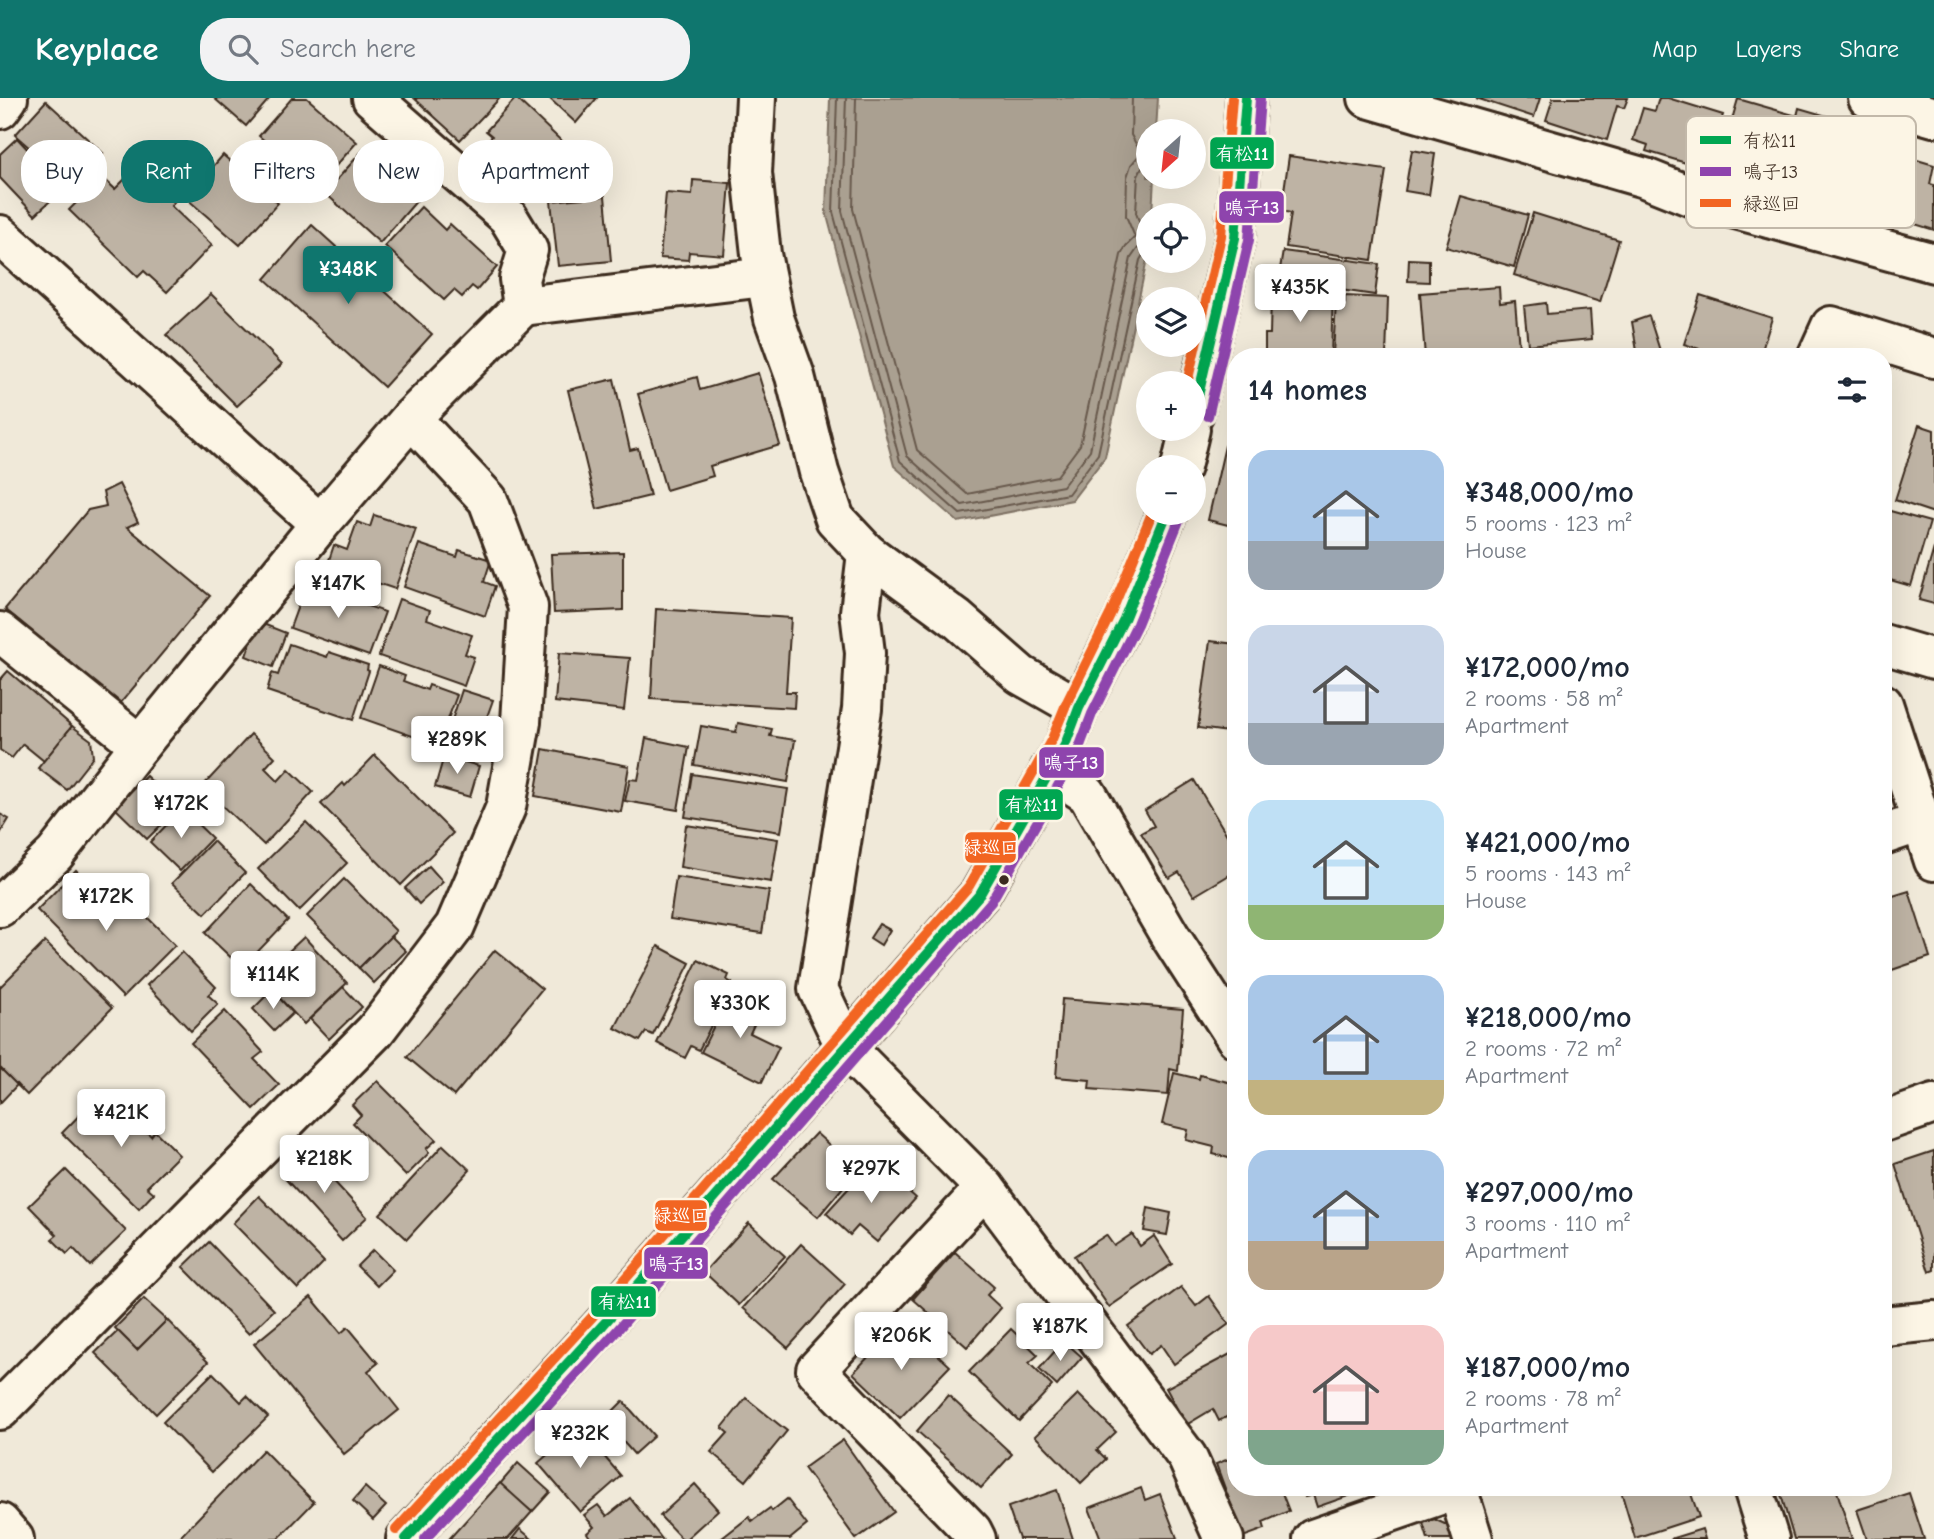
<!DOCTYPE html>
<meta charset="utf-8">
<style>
body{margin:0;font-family:"Comic Neue","Klee One",sans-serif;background:#f2f2f3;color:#1f2937;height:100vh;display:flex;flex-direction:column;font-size:26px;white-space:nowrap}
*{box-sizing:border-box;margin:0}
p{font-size:23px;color:#747a83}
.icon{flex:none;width:38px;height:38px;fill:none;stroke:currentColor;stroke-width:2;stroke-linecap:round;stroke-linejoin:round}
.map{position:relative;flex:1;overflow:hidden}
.details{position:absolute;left:1227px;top:250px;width:665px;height:1148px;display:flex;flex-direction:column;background:#fff;border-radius:28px;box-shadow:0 7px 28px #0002}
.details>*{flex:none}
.banner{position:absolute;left:21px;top:42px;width:665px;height:63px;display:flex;gap:14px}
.needle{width:46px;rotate:207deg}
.fabs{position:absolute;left:1136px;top:21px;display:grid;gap:14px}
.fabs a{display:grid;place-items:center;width:70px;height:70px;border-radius:50%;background:#fff;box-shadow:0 7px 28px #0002;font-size:35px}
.price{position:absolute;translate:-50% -60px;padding:0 16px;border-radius:7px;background:#fff;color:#222;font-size:23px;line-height:46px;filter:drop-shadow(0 2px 4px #0008)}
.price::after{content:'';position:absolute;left:50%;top:42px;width:21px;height:16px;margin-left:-10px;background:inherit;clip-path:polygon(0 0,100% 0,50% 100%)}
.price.selected{background:#0f766e;color:#fff}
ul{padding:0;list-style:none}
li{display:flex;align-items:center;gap:21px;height:175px;padding:0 21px}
li span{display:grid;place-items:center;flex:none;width:196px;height:140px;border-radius:21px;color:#555}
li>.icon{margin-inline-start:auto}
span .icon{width:84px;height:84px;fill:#fffc;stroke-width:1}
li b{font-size:30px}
h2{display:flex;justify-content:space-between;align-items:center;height:84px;padding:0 21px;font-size:30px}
.tag{padding:0 24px;border-radius:28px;background:#fff;box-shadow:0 7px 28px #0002;font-size:24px;line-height:63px}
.tag.selected{background:#0f766e;color:#fff}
header{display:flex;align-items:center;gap:42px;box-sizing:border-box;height:98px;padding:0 35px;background:#0f766e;color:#fff}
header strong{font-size:33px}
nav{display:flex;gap:38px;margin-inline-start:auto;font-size:24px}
.search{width:490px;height:63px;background:#f2f2f3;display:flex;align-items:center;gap:18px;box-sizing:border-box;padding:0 24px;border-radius:28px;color:#747a83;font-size:26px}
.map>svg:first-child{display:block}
.water{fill:#aaa091;stroke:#7e7163;stroke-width:2}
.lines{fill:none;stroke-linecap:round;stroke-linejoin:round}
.shore{stroke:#67594c;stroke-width:2}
.building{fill:#beb3a4;stroke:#3b2a1e;stroke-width:2}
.minor-casing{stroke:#3b2a1e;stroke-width:44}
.minor{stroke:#fcf5e5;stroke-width:38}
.bus-1-casing{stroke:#fcf5e5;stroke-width:16}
.bus-2-casing{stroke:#fcf5e5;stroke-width:16}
.bus-3-casing{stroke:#fcf5e5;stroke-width:16}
.bus-1{stroke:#00a651;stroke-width:10}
.bus-2{stroke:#8e44ad;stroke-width:10}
.bus-3{stroke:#f26522;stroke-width:10}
.bus-dot{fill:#3b2a1e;stroke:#fcf5e5;stroke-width:2.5}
.key{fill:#fcf5e5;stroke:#c2b8a9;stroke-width:2}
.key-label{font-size:19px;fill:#3b2a1e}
.line-badge{stroke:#fcf5e5;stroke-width:2.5}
.badge-label{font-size:19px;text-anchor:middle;font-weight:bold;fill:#fff}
</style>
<header>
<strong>Keyplace</strong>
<div class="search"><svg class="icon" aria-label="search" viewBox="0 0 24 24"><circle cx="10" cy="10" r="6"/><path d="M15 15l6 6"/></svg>Search here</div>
<nav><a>Map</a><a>Layers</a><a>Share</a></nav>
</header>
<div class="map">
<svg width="1934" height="1441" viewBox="0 0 1934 1441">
<rect width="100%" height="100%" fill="#f0e9d9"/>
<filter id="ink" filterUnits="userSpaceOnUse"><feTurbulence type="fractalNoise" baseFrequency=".0143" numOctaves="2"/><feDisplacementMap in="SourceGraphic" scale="14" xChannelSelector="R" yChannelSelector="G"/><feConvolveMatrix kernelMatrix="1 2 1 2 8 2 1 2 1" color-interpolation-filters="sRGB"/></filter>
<g filter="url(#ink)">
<polygon class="water" points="830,0 1158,0 1156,33 1148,33 1148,79 1154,79 1152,117 1148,117 1148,157 1105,359 1072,402 958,424 894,368 826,114"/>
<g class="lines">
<g class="shore">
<polyline points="837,0 833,114 900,363 960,416 1068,396 1098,356 1140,162 1143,157 1148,156"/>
<polyline points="846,0 842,113 907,358 962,407 1063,388 1090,352 1131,160 1138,150 1148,147"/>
<polyline points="856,0 853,111 917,352 967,396 1057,378 1080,347 1121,157 1126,148 1135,139 1126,118 1127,79 1131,67 1141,55 1131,37 1132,0"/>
<polyline points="1148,65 1142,69 1138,77 1136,115 1140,126 1148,132"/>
</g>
</g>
<g class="building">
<polygon points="214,0 270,0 246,28"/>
<polygon points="292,0 307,0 357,44 317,89 259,38"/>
<polygon points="414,0 500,0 460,42"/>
<polygon points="516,0 573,54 538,92 519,74 510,83 478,54 492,38 486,33"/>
<polygon points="549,0 597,0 576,25"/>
<polygon points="1476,0 1540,0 1534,19"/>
<polygon points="1553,0 1628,0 1624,10 1617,8 1607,42 1546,22"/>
<polygon points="1659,0 1668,0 1723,17 1706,71 1646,53 1648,47 1633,42 1643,10 1655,13"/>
<polygon points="1738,1 1797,18 1799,10 1868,30 1860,56 1888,65 1875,109 1842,99 1838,113 1716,76"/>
<polygon points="46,3 103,55 73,88 15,37"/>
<polygon points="17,40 64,90 35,117 0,80 0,56"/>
<polygon points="364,51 419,100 380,145 325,95"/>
<polygon points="1412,52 1435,56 1429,97 1405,93"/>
<polygon points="223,57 278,105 240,147 186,100"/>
<polygon points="1289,58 1386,72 1372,162 1286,149 1291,115 1281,113"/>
<polygon points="1907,59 1934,67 1930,86 1934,87 1934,132 1889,118"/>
<polygon points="131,75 151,93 159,84 177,100 171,108 212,147 167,194 144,173 138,179 69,112 102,79 115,91"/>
<polygon points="693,82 730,85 724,157 689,154 688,162 660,160 666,95 692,97"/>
<polygon points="605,98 611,163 558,168 551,103"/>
<polygon points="1461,98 1528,117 1514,169 1446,149"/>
<polygon points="421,109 445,132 450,126 497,169 477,192 472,188 462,199 454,192 444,202 385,148"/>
<polygon points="1533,115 1619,142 1600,204 1514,177"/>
<polygon points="312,127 432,236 384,289 265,181"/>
<polygon points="1283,153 1379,166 1375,197 1278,183"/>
<polygon points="1409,161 1429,162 1429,184 1408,183"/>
<polygon points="1499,189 1500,205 1515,203 1519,250 1463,255 1463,259 1425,259 1420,195"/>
<polygon points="1276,191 1333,193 1331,259 1265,259 1265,236 1270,236 1271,198 1276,199"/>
<polygon points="211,196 282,266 237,308 166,237"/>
<polygon points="1700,197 1772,220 1760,259 1724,259 1684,246"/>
<polygon points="1345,198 1388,200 1386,259 1333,256 1336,204 1345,204"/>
<polygon points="1546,205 1547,216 1590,212 1592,241 1528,247 1524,208"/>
<polygon points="1649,218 1662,259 1638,259 1632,224"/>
<polygon points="758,275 780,347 710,368 713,378 666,392 638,296 697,279 700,292"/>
<polygon points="614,281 630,352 638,350 650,398 597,411 568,292"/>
<polygon points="1919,327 1934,332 1934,415 1895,402"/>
<polygon points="1225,348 1236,350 1236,429 1208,422"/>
<polygon points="119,386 138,424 127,429 210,498 119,607 5,511 88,412 106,408 103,394"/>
<polygon points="1883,411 1930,424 1911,488 1883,480"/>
<polygon points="374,417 416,431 395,491 327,468 334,447 347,452 357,424 370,429"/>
<polygon points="419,446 457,459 459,452 491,462 484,484 495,488 485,518 404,489"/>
<polygon points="1934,450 1934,506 1919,502"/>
<polygon points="623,454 623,512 554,515 551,456"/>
<polygon points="306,486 385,514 369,558 290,530"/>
<polygon points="399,501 430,512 427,521 472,537 465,556 474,559 464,588 379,558"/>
<polygon points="656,511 791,520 786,594 795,594 794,610 651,601"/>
<polygon points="258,524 286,535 273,569 246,558"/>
<polygon points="1210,543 1236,546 1236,635 1198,630"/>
<polygon points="289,546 327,559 329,554 368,567 367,572 369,573 353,622 267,593 272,575 278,577"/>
<polygon points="559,555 630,560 624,612 555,604"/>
<polygon points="379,568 405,578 403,583 427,592 429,587 457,597 438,647 361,620"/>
<polygon points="8,573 72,628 44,663 23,646 12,660 0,652 0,582"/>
<polygon points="462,592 493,602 479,641 449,631"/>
<polygon points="738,625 772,631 770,638 795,642 788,684 694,667 701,628 736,634"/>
<polygon points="72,628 91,642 93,659 67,692 38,670"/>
<polygon points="251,636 275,659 265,670 278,683 289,671 313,694 264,747 202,689"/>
<polygon points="646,640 689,649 678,712 625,703 630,681 638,682"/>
<polygon points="543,651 629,668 621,714 535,698"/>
<polygon points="375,657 453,735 401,787 321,706 343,685 345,688"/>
<polygon points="444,658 479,668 470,699 435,689"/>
<polygon points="692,676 788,691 781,734 685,719"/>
<polygon points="146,678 179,709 147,741 115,710"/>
<polygon points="1194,682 1236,752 1236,773 1194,798 1179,774 1169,780 1141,735 1154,728 1145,712"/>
<polygon points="182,711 212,740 180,773 150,744"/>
<polygon points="0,716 9,721 0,736"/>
<polygon points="306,724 347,765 299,813 258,771"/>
<polygon points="686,727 778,741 771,784 680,769"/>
<polygon points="213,743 245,775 205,816 172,785"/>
<polygon points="429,768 443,784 419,806 405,790"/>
<polygon points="76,772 116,813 129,801 175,847 123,899 37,812"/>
<polygon points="676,779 769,793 762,835 670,821"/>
<polygon points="344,781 396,833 359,870 307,818"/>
<polygon points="251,786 288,822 242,870 205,835"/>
<polygon points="1909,793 1930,859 1883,875 1883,801"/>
<polygon points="879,826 890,832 881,847 870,840"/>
<polygon points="391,838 406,853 374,885 359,870"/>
<polygon points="304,839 347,885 304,926 272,892 284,882 272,869"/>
<polygon points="45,844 112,910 27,997 0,970 0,889"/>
<polygon points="658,848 690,865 653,937 646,934 640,943 615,930"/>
<polygon points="495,852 542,891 454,998 407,959"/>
<polygon points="182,854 216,889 208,897 218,906 191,933 147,887"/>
<polygon points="698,862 729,877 727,882 732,885 699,952 691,948 685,960 657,945"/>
<polygon points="343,889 362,909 329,941 310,921"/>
<polygon points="272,892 293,915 274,933 253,911"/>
<polygon points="730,895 762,910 750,935 779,949 762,984 701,954"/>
<polygon points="1062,901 1183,911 1178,973 1170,971 1168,997 1089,991 1090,982 1056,979"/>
<polygon points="225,913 263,954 254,961 279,987 254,1011 191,945"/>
<polygon points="0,970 17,987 0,1005"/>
<polygon points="1174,975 1199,981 1200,977 1236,986 1236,1062 1213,1056 1214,1049 1186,1042 1188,1032 1162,1026"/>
<polygon points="377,983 436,1042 426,1051 429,1055 406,1078 353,1025 361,1017 352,1007"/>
<polygon points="98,998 118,1017 124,1011 151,1038 155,1033 179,1057 147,1089 154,1095 139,1111 62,1035"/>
<polygon points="816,1035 836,1053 827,1063 849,1082 818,1119 773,1081"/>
<polygon points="443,1047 470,1072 407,1141 380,1116"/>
<polygon points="305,1052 367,1119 342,1143 280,1075"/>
<polygon points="1934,1053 1934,1172 1929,1174 1895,1066"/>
<polygon points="868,1069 883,1083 890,1077 916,1100 877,1144 858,1128 850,1137 826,1115"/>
<polygon points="66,1072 126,1133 90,1168 73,1150 67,1156 52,1141 57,1137 29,1108"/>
<polygon points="259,1098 324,1164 298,1191 233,1125"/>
<polygon points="1148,1110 1171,1115 1167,1137 1144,1133"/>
<polygon points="749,1125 785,1158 739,1207 704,1174"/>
<polygon points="1132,1136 1140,1148 1154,1138 1172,1166 1109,1209 1074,1158 1106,1137 1114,1148"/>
<polygon points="209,1144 274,1212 249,1236 183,1169"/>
<polygon points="801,1146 845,1186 788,1250 743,1210"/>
<polygon points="373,1152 393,1172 377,1188 357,1168"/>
<polygon points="955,1154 994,1189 987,1197 1001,1210 967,1249 913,1201"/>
<polygon points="1181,1189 1196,1208 1209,1198 1229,1226 1174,1266 1161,1247 1149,1256 1128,1228"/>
<polygon points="311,1199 341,1235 348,1229 378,1265 368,1273 399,1312 344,1356 254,1246"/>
<polygon points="144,1201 167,1222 137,1252 115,1230"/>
<polygon points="167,1222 208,1264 156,1316 95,1255 118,1233 137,1252"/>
<polygon points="895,1231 918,1253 925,1245 950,1268 900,1320 853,1275"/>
<polygon points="1011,1231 1038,1257 1029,1265 1052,1288 1019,1323 969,1274"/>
<polygon points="1064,1243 1082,1259 1057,1288 1039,1271"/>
<polygon points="1236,1253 1236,1314 1219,1323 1213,1311 1186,1327 1166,1290"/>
<polygon points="213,1275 241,1304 247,1298 268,1319 212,1374 163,1324"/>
<polygon points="1078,1296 1116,1334 1097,1352 1106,1361 1081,1385 1035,1338"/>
<polygon points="948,1297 1012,1356 981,1390 917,1333"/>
<polygon points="746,1300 787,1333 746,1383 711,1354 728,1335 722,1330"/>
<polygon points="623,1303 654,1338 634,1356 604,1322"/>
<polygon points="579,1329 621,1378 580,1414 538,1365"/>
<polygon points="843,1342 894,1414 856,1441 804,1370"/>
<polygon points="263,1352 314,1404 278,1441 180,1441 179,1440"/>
<polygon points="1236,1358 1236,1390 1280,1390 1289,1413 1263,1424 1265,1431 1243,1439 1216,1366"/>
<polygon points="518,1365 550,1394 532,1414 500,1386"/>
<polygon points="500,1385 532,1414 508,1441 449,1441"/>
<polygon points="695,1386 718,1412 686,1441 682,1441 660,1418"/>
<polygon points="365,1389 386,1408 373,1422 353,1403"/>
<polygon points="1141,1390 1145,1402 1160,1396 1177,1440 1101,1441 1089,1410"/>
<polygon points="1301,1390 1355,1390 1357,1395 1317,1409 1313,1397 1305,1399"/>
<polygon points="1620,1390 1689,1390 1699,1419 1635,1440"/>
<polygon points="1779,1390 1836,1390 1852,1441 1794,1441"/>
<polygon points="1057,1392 1073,1441 1019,1441 1008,1409"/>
<polygon points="1909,1395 1924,1441 1867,1441 1857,1412"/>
<polygon points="630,1400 662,1441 591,1441 587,1435 594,1429 584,1417 598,1407 607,1418"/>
<polygon points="787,1401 807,1427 790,1441 722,1440 749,1419 752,1423 770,1410 772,1413"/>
<polygon points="1434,1421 1449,1428 1453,1441 1428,1441 1423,1425"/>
<polygon points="520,1431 532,1441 512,1441"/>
<polygon points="1702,1431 1705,1441 1670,1441"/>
</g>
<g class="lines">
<g class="minor-casing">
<g id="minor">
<polyline points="756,0 752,75 761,156 774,220 795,278 819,374 835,421 867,455 957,521 1021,577 1079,610"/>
<polyline points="1368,0 1645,80 1695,100 1934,165"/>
<polyline points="1868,0 1934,19"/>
<polyline points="0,11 8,0"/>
<polyline points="0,137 320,426"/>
<polyline points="523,208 765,179"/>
<polyline points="1817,259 1831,228 1934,260"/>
<polyline points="1194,315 1235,140 1246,0"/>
<polyline points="1181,369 1190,331"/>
<polyline points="867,455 860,514 865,555 862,611 818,891 846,950 985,1090 1187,1359 1224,1441"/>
<polyline points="0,534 140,647"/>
<polyline points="1883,546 1934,561"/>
<polyline points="1883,606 1934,763"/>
<polyline points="1050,672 1087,696 1170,838 1236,940"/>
<polyline points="1883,737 1921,724"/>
<polyline points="0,809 55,756 140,647 320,426 411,320 523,208 519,181 528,152 508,119 372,0"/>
<polyline points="1883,1024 1934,1006"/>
<polyline points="1883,1228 1934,1223"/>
<polyline points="0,1312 375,933 455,828 506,709 521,624 528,509 488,402 411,320"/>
<polyline points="1457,1390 1473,1441"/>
<polyline points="1753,1390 1769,1441"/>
<polyline points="0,1425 14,1441"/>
<polyline points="406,1441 603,1227 980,796 1065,647 1079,610 1124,521 1167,415"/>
<polyline points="976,1441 972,1433 816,1272 985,1090"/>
<polyline points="1313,1441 1457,1391"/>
</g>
</g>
<use href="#minor" class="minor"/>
<g class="bus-1-casing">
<g id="bus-1">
<polyline points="1194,315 1235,140 1246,0"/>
<polyline points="406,1441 603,1227 980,796 1065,647 1079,610 1124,521 1167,415"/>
</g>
</g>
<g class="bus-2-casing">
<g id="bus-2">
<polyline points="1208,318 1249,142 1260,1"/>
<polyline points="425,1441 614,1236 991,804 1078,653 1092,616 1137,526 1180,420"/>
</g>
</g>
<g class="bus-3-casing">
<g id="bus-3">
<polyline points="1187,285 1221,138 1232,0"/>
<polyline points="396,1432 593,1218 969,788 1052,641 1067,604 1111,515 1152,415"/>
</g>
</g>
<use href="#bus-1" class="bus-1"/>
<use href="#bus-2" class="bus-2"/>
<use href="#bus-3" class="bus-3"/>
</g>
</g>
<circle class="bus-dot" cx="1004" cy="782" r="6"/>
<rect x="1686" y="18" width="230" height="112" rx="10" class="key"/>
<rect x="1700" y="38" width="31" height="8" fill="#00a651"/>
<rect x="1700" y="69" width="31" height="9" fill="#8e44ad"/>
<rect x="1700" y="101" width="31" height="8" fill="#f26522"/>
<g class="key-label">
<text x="1743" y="49">有松11</text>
<text x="1743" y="80">鳴子13</text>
<text x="1743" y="112">緑巡回</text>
</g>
<g class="line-badge">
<rect x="1209" y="38" width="66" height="34" rx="7" fill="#00a651"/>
<rect x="1218" y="92" width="67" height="34" rx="7" fill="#8e44ad"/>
<rect x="1038" y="648" width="67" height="33" rx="7" fill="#8e44ad"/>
<rect x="998" y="690" width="66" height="33" rx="7" fill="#00a651"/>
<rect x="964" y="733" width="53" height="33" rx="7" fill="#f26522"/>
<rect x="654" y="1101" width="54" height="33" rx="7" fill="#f26522"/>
<rect x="643" y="1148" width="66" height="34" rx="7" fill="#8e44ad"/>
<rect x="590" y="1187" width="67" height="33" rx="7" fill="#00a651"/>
</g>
<g class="badge-label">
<text x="1242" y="62">有松11</text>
<text x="1252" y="116">鳴子13</text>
<text x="1071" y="671">鳴子13</text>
<text x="1031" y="713">有松11</text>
<text x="991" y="756">緑巡回</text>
<text x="681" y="1124">緑巡回</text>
<text x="676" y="1172">鳴子13</text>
<text x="624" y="1210">有松11</text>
</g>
</svg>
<div class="fabs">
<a><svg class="needle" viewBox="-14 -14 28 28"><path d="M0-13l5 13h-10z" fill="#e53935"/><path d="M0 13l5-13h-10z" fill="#747a83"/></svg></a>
<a><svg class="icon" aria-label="locate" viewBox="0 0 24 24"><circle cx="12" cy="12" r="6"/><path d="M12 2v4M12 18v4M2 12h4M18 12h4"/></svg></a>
<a><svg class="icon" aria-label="layers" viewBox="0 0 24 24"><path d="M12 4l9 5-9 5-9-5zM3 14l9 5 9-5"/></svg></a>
<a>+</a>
<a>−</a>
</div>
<b class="price selected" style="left:348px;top:208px">¥348K</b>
<b class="price" style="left:1300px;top:226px">¥435K</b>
<b class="price" style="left:338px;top:522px">¥147K</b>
<b class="price" style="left:457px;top:678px">¥289K</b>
<b class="price" style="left:181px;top:742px">¥172K</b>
<b class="price" style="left:106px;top:835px">¥172K</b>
<b class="price" style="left:273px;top:913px">¥114K</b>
<b class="price" style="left:740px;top:942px">¥330K</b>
<b class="price" style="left:121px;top:1051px">¥421K</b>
<b class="price" style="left:324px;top:1097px">¥218K</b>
<b class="price" style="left:871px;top:1107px">¥297K</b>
<b class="price" style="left:1060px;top:1265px">¥187K</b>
<b class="price" style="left:901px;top:1274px">¥206K</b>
<b class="price" style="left:580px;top:1372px">¥232K</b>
<div class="banner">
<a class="tag">Buy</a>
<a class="tag selected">Rent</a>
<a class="tag">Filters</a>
<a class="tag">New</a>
<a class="tag">Apartment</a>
</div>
<section class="details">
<h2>14 homes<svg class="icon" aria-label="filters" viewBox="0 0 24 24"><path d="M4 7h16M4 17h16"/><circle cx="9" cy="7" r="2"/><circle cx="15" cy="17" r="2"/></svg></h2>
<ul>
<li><span style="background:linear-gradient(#a9c7e8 65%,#9aa5b1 0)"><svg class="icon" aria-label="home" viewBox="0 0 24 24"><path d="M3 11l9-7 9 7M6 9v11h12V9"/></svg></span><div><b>¥348,000/mo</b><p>5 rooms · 123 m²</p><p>House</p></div></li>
<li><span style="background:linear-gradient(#c9d6e8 70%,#9aa5b1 0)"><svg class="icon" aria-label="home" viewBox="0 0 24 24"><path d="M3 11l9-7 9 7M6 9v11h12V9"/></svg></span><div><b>¥172,000/mo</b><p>2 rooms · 58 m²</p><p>Apartment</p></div></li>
<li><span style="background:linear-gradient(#bfe0f5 75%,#8fb573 0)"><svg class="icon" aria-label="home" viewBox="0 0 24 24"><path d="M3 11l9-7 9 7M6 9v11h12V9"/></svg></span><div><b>¥421,000/mo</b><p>5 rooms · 143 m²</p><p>House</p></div></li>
<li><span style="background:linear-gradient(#a9c7e8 75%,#c2b280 0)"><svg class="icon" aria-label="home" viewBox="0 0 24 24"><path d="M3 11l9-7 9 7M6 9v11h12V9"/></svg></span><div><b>¥218,000/mo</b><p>2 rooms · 72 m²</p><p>Apartment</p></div></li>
<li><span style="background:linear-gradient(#a9c7e8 65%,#b9a48a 0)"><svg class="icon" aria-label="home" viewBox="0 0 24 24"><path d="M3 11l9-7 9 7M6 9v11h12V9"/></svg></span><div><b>¥297,000/mo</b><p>3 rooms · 110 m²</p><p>Apartment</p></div></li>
<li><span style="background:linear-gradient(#f6c9c9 75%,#7fa58c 0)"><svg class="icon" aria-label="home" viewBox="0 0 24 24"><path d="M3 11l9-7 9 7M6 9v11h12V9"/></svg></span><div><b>¥187,000/mo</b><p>2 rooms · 78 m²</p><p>Apartment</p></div></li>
</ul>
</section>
</div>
